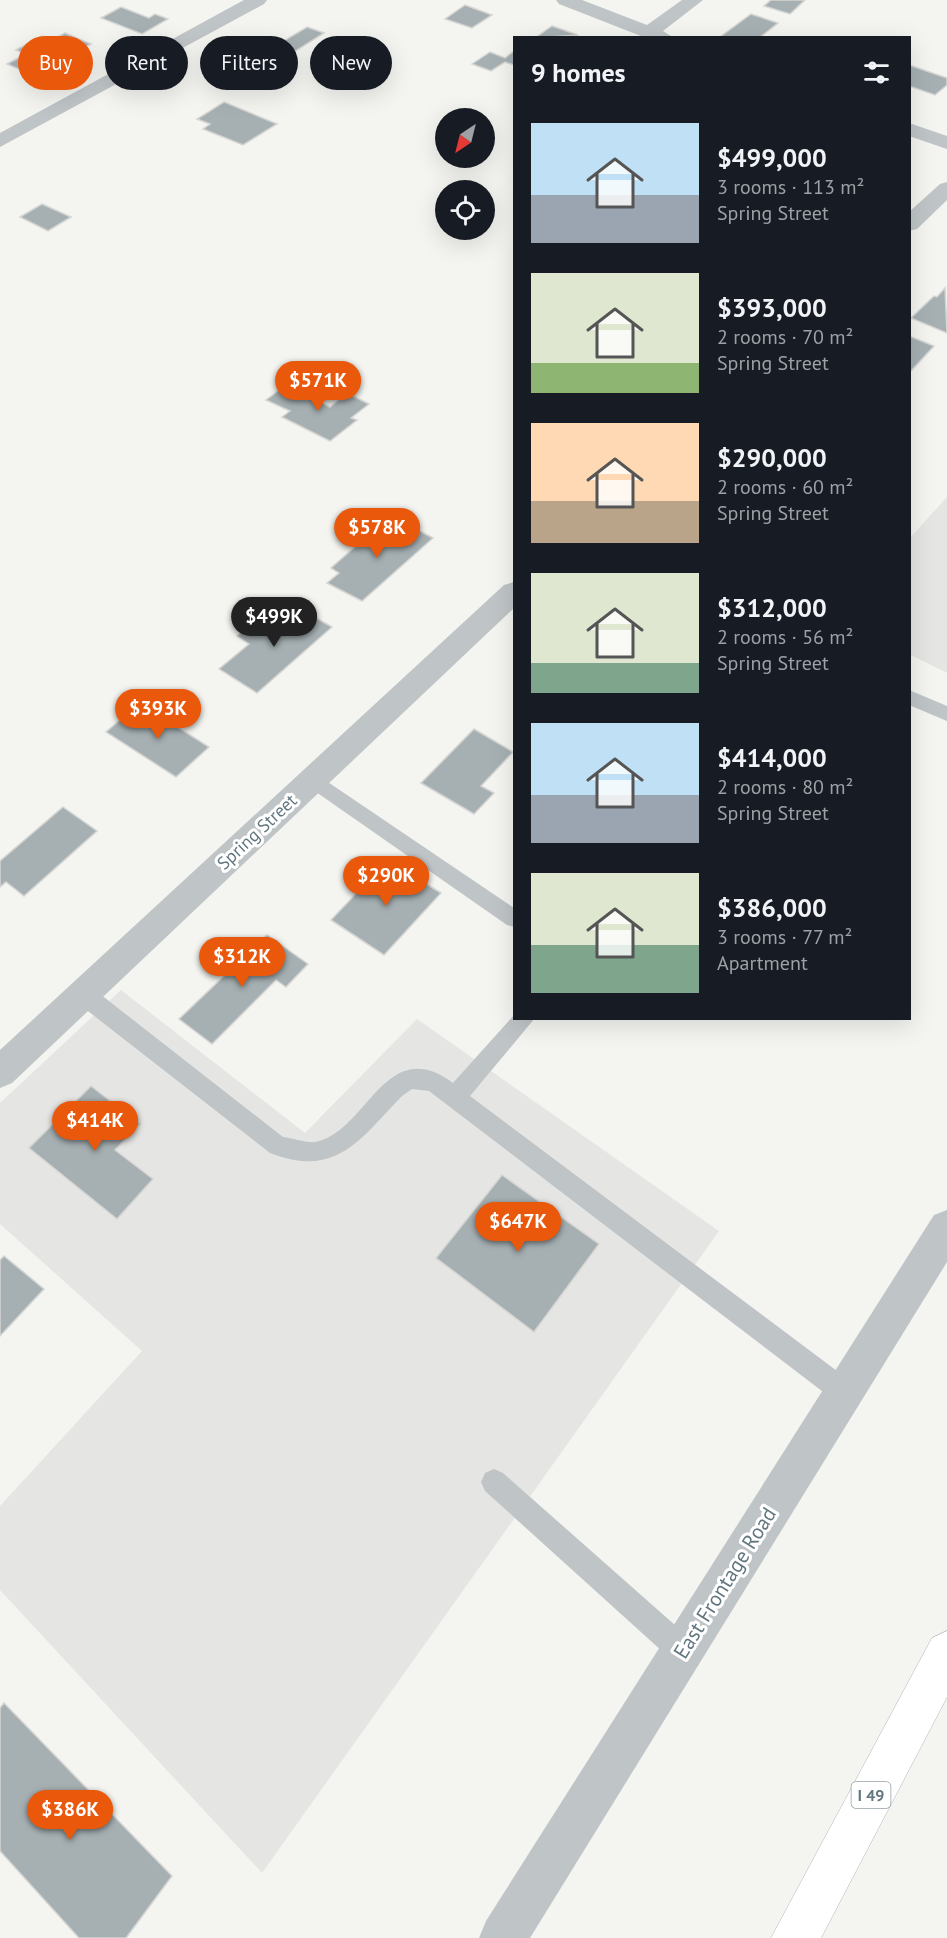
<!DOCTYPE html>
<meta charset="utf-8">
<style>
body{margin:0;font-family:"PT Sans",sans-serif;background:#20242c;color:#f1f3f6;height:100vh;display:flex;flex-direction:column;font-size:22px;white-space:nowrap}
*{box-sizing:border-box;margin:0}
p{font-size:20px;color:#9ea1a6}
.icon{flex:none;width:33px;height:33px;fill:none;stroke:currentColor;stroke-width:2;stroke-linecap:round;stroke-linejoin:round}
.map{position:relative;flex:1;overflow:hidden}
.side{position:absolute;left:513px;top:36px;width:398px;height:984px;display:flex;flex-direction:column;background:#171b24;border-radius:0px;box-shadow:0 6px 24px #0002}
.side>*{flex:none}
.top-card{position:absolute;left:18px;top:36px;width:405px;height:54px;display:flex;gap:12px}
.needle{width:39px;rotate:215deg}
.buttons{position:absolute;left:435px;top:108px;display:grid;gap:12px}
.buttons a{display:grid;place-items:center;width:60px;height:60px;border-radius:50%;background:#171b24;box-shadow:0 6px 24px #0002;font-size:30px}
.price{position:absolute;translate:-50% -51px;padding:0 14px;border-radius:21px;background:#ea580c;color:#fff;font-size:20px;line-height:39px;filter:drop-shadow(0 2px 3px #0008)}
.price::after{content:'';position:absolute;left:50%;top:36px;width:18px;height:14px;margin-left:-9px;background:inherit;clip-path:polygon(0 0,100% 0,50% 100%)}
.price.selected{background:#222;color:#fff}
ul{padding:0;list-style:none}
li{display:flex;align-items:center;gap:18px;height:150px;padding:0 18px}
li span{display:grid;place-items:center;flex:none;width:168px;height:120px;border-radius:0px;color:#555}
li>.icon{margin-inline-start:auto}
span .icon{width:72px;height:72px;fill:#fffc;stroke-width:1}
li b{font-size:26px}
h2{display:flex;justify-content:space-between;align-items:center;height:72px;padding:0 18px;font-size:26px}
.chip{padding:0 21px;border-radius:27px;background:#171b24;box-shadow:0 6px 24px #0002;font-size:21px;line-height:54px}
.chip.selected{background:#ea580c;color:#fff}
.map>svg:first-child{display:block}
.built{fill:#e5e5e4}
.building{fill:#a6b0b3;stroke:#d5d5d3;stroke-width:1.5}
.lines{fill:none;stroke-linecap:round;stroke-linejoin:round}
.motorway-casing{stroke:#b2b6b8;stroke-width:1}
.service{fill:#bfc4c6;fill-rule:evenodd}
.minor{fill:#bfc4c6;fill-rule:evenodd}
.tertiary{fill:#bfc4c6;fill-rule:evenodd}
.motorway{fill:#fff;fill-rule:evenodd}
.labels{text-anchor:middle;stroke-width:6;stroke-linejoin:round;paint-order:stroke}
.shield{fill:#fff;stroke:#92a0a7;stroke-width:1.5}
.shield-label{font-size:16px;font-weight:bold;fill:#637781}
.street-label{font-size:18px;fill:#637781;stroke:#fff}
.near-street-label{font-size:21px;fill:#637781;stroke:#fff}
</style>
<div class="map">
<svg width="947" height="1938" viewBox="0 0 947 1938">
<rect width="100%" height="100%" fill="#f4f4f0"/>
<g class="built">
<polygon points="947,497 947,673 909,654 909,539"/>
<polygon points="121,990 305,1133 417,1019 719,1231 262,1873 0,1590 0,1506 142,1351 0,1224 0,1103"/>
</g>
<g class="building">
<polygon points="771,0 805,0 790,14 764,6"/>
<polygon points="465,5 492,15 472,28 445,19"/>
<polygon points="121,7 149,18 155,14 168,19 142,34 101,18"/>
<polygon points="751,14 778,23 759,38 720,37"/>
<polygon points="552,26 578,35 535,38"/>
<polygon points="307,27 324,33 294,52 277,45"/>
<polygon points="65,33 91,44 33,75 7,64 26,54 16,50 42,36 52,40"/>
<polygon points="514,51 514,65 505,62 491,71 472,64 490,52 505,58"/>
<polygon points="909,65 947,78 947,85 935,95 909,86"/>
<polygon points="224,102 277,124 243,145 203,129 210,124 197,119"/>
<polygon points="42,204 71,217 48,231 20,217"/>
<polygon points="945,288 947,333 911,318 934,296 937,297"/>
<polygon points="909,336 934,346 909,373"/>
<polygon points="286,385 330,407 347,393 369,404 351,418 357,420 330,441 282,417 290,411 266,400"/>
<polygon points="401,521 433,538 362,601 327,583 339,573 331,568 380,525 390,530"/>
<polygon points="293,605 332,627 257,693 219,669 249,644 237,636 253,622 265,629"/>
<polygon points="140,703 209,747 176,777 106,732"/>
<polygon points="474,729 513,752 481,786 494,793 474,814 421,783"/>
<polygon points="63,807 97,831 24,896 6,882 0,887 0,861"/>
<polygon points="388,860 441,893 384,955 331,920"/>
<polygon points="267,935 308,964 286,987 276,980 212,1044 179,1019"/>
<polygon points="91,1086 140,1124 115,1150 153,1179 117,1219 29,1148"/>
<polygon points="502,1175 599,1244 534,1332 436,1258"/>
<polygon points="4,1256 44,1289 0,1336 0,1260"/>
<polygon points="4,1703 172,1876 126,1938 79,1938 0,1851 0,1708"/>
</g>
<g class="lines">
<g class="motorway-casing">
<polygon id="motorway" points="947,1631 947,1697 821,1938 771,1938 932,1638"/>
</g>
<g class="service">
<polygon points="909,690 947,706 947,721 909,705"/>
<polygon points="313,772 514,908 514,927 507,925 306,785 303,780 306,775"/>
<path d="M83,985L91,987L283,1137C293,1138 306,1143 315,1142C367,1133 385,1032 453,1083L514,1015V1018H535L470,1096L853,1383L857,1392L853,1401L844,1405L835,1401L429,1091L412,1089L402,1096C360,1139 337,1179 270,1153L75,1001L72,994L75,987Z"/>
<polygon points="494,1469 503,1473 693,1641 697,1651 693,1661 683,1665 673,1661 485,1491 481,1482 485,1473"/>
</g>
<g class="minor">
<polygon points="244,0 267,0 264,4 0,147 0,133"/>
<polygon points="556,0 582,0 647,25 682,0 703,0 663,31 674,38 646,38 559,4"/>
<polygon points="909,123 947,136 947,149 909,136"/>
<polygon points="947,182 947,200 917,229 909,231 909,212 940,184"/>
<polygon points="514,582 514,608 12,1083 0,1088 0,1050 504,585"/>
</g>
<polygon class="tertiary" points="947,1210 947,1262 530,1938 479,1938 486,1921 934,1215"/>
<use href="#motorway" class="motorway"/>
</g>
<g class="labels">
<rect class="shield" x="851.5" y="1782" width="39" height="26" rx="4.5"/>
<g class="shield-label">
<text x="871" y="1801">I 49</text>
</g>
<g class="street-label">
<text transform="translate(257 832) rotate(-43)" y="6">Spring Street</text>
</g>
<g class="near-street-label">
<text transform="translate(725 1583) rotate(-58)" y="7">East Frontage Road</text>
</g>
</g>
</svg>
<div class="buttons">
<a><svg class="needle" viewBox="-14 -14 28 28"><path d="M0-13l5 13h-10z" fill="#e53935"/><path d="M0 13l5-13h-10z" fill="#9ea1a6"/></svg></a>
<a><svg class="icon" aria-label="locate" viewBox="0 0 24 24"><circle cx="12" cy="12" r="6"/><path d="M12 2v4M12 18v4M2 12h4M18 12h4"/></svg></a>
</div>
<b class="price" style="left:318px;top:412px">$571K</b>
<b class="price" style="left:377px;top:559px">$578K</b>
<b class="price selected" style="left:274px;top:648px">$499K</b>
<b class="price" style="left:158px;top:740px">$393K</b>
<b class="price" style="left:386px;top:907px">$290K</b>
<b class="price" style="left:242px;top:988px">$312K</b>
<b class="price" style="left:95px;top:1152px">$414K</b>
<b class="price" style="left:518px;top:1253px">$647K</b>
<b class="price" style="left:70px;top:1841px">$386K</b>
<div class="top-card">
<a class="chip selected">Buy</a>
<a class="chip">Rent</a>
<a class="chip">Filters</a>
<a class="chip">New</a>
</div>
<section class="side">
<h2>9 homes<svg class="icon" aria-label="filters" viewBox="0 0 24 24"><path d="M4 7h16M4 17h16"/><circle cx="9" cy="7" r="2"/><circle cx="15" cy="17" r="2"/></svg></h2>
<ul>
<li><span style="background:linear-gradient(#bfe0f5 60%,#9aa5b1 0)"><svg class="icon" aria-label="home" viewBox="0 0 24 24"><path d="M3 11l9-7 9 7M6 9v11h12V9"/></svg></span><div><b>$499,000</b><p>3 rooms · 113 m²</p><p>Spring Street</p></div></li>
<li><span style="background:linear-gradient(#dfe7d0 75%,#8fb573 0)"><svg class="icon" aria-label="home" viewBox="0 0 24 24"><path d="M3 11l9-7 9 7M6 9v11h12V9"/></svg></span><div><b>$393,000</b><p>2 rooms · 70 m²</p><p>Spring Street</p></div></li>
<li><span style="background:linear-gradient(#ffd9b3 65%,#b9a48a 0)"><svg class="icon" aria-label="home" viewBox="0 0 24 24"><path d="M3 11l9-7 9 7M6 9v11h12V9"/></svg></span><div><b>$290,000</b><p>2 rooms · 60 m²</p><p>Spring Street</p></div></li>
<li><span style="background:linear-gradient(#dfe7d0 75%,#7fa58c 0)"><svg class="icon" aria-label="home" viewBox="0 0 24 24"><path d="M3 11l9-7 9 7M6 9v11h12V9"/></svg></span><div><b>$312,000</b><p>2 rooms · 56 m²</p><p>Spring Street</p></div></li>
<li><span style="background:linear-gradient(#bfe0f5 60%,#9aa5b1 0)"><svg class="icon" aria-label="home" viewBox="0 0 24 24"><path d="M3 11l9-7 9 7M6 9v11h12V9"/></svg></span><div><b>$414,000</b><p>2 rooms · 80 m²</p><p>Spring Street</p></div></li>
<li><span style="background:linear-gradient(#dfe7d0 60%,#7fa58c 0)"><svg class="icon" aria-label="home" viewBox="0 0 24 24"><path d="M3 11l9-7 9 7M6 9v11h12V9"/></svg></span><div><b>$386,000</b><p>3 rooms · 77 m²</p><p>Apartment</p></div></li>
</ul>
</section>
</div>
